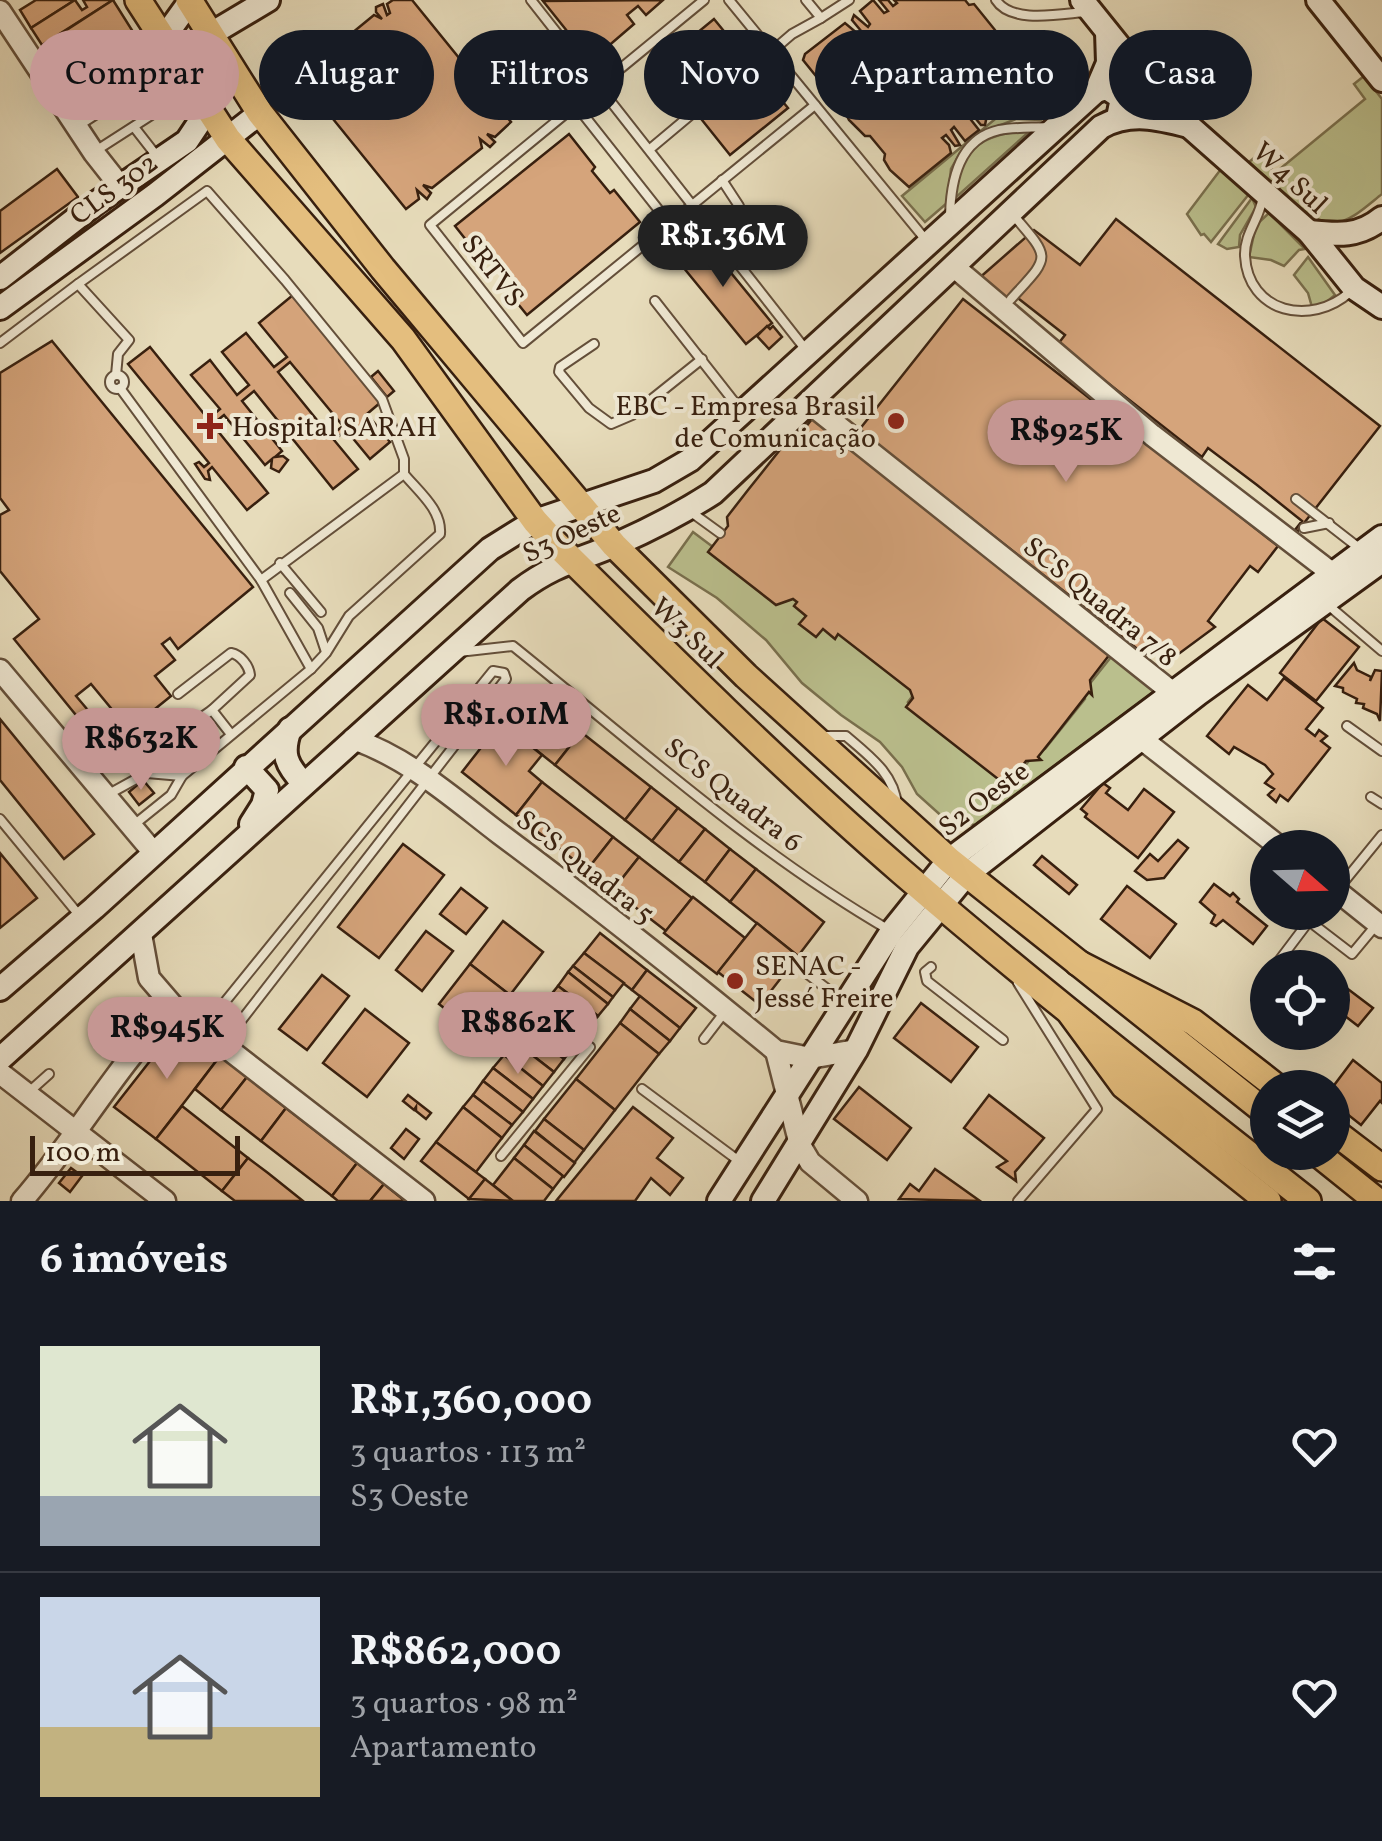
<!DOCTYPE html>
<html lang="pt">
<meta charset="utf-8">
<style>
body{margin:0;font-family:Vollkorn,serif;background:#20242c;color:#f1f3f6;height:100vh;display:flex;flex-direction:column;font-size:38px;white-space:nowrap}
*{box-sizing:border-box;margin:0}
p{font-size:32px;color:#9ea1a6}
.icon{flex:none;width:55px;height:55px;fill:none;stroke:currentColor;stroke-width:2;stroke-linecap:round;stroke-linejoin:round}
.map{position:relative;height:1201px;overflow:hidden}
.sheet{display:flex;flex-direction:column;background:#171b24;flex:1}
.sheet>*{flex:none}
.top-card{position:absolute;left:30px;top:30px;width:1322px;height:90px;display:flex;gap:20px}
.needle{width:65px;rotate:110deg}
.fabs{position:absolute;left:1250px;top:830px;display:grid;gap:20px}
.fabs a{display:grid;place-items:center;width:100px;height:100px;border-radius:50%;background:#171b24;box-shadow:0 10px 40px #0002;font-size:50px}
.scale{position:absolute;left:30px;bottom:25px;width:210px;box-sizing:border-box;padding-left:10px;border:5px solid #38200f;border-top:0;font-size:28px;line-height:35px;white-space:nowrap;color:#38200f;-webkit-text-stroke:8px #efe8d3;paint-order:stroke}
.price{position:absolute;translate:-50% -85px;padding:0 22px;border-radius:35px;background:#c59692;color:#111;font-size:32px;line-height:65px;filter:drop-shadow(0 2px 5px #0008)}
.price::after{content:'';position:absolute;left:50%;top:60px;width:30px;height:22px;margin-left:-15px;background:inherit;clip-path:polygon(0 0,100% 0,50% 100%)}
.price.on{background:#222;color:#fff}
ul{padding:0;list-style:none}
li{display:flex;align-items:center;gap:30px;height:250px;padding:0 40px}
li+li{border-top:2px solid #363941}
li span{display:grid;place-items:center;flex:none;width:280px;height:200px;border-radius:0px;color:#555}
li>.icon{margin-inline-start:auto}
span .icon{width:120px;height:120px;fill:#fffc;stroke-width:1}
li b{font-size:42px}
h2{display:flex;justify-content:space-between;align-items:center;height:120px;padding:0 40px;font-size:42px}
.tag{padding:0 35px;border-radius:45px;background:#171b24;box-shadow:0 10px 40px #0002;font-size:35px;line-height:90px}
.tag.on{background:#c59692;color:#111}
.map>svg:first-child{display:block}
.green{fill:#babf8d;stroke:#79704e;stroke-width:2.5}
.building{fill:#d5a47b;stroke:#38200f;stroke-width:2.5;fill-rule:evenodd}
.lines{fill:none;stroke-linecap:round;stroke-linejoin:round}
.service-casing{stroke:#644f3a;stroke-width:12}
.tertiary-casing{stroke:#644f3a;stroke-width:25}
.secondary-casing{stroke:#38200f;stroke-width:28}
.primary-casing{stroke:#38200f;stroke-width:30}
.trunk-casing{stroke:#38200f;stroke-width:30}
.service{stroke:#efe8d3;stroke-width:8}
.tertiary{stroke:#efe8d3;stroke-width:20}
.secondary{stroke:#efe8d3;stroke-width:22}
.primary{stroke:#e4be7e;stroke-width:25}
.trunk{stroke:#e4be7e;stroke-width:25}
.poi-dot{fill:#8f2418;stroke:#efe8d3;stroke-width:4}
.labels{text-anchor:middle;stroke-width:8;stroke-linejoin:round;paint-order:stroke}
.street-label{font-size:28px;fill:#38200f;stroke:#efe8d3}
.poi-label{font-size:28px;fill:#38200f;stroke:#efe8d3;text-anchor:start}
</style>
<div class="map">
<svg width="1382" height="1201" viewBox="0 0 1382 1201">
<rect width="100%" height="100%" fill="#e7dcbb"/>
<filter id="stains"><feTurbulence type="fractalNoise" baseFrequency=".002" numOctaves="4"/><feColorMatrix values="0 0 0 0 .2 0 0 0 0 .09 0 0 0 0 .02 0 0 0 .5 -.17"/></filter>
<radialGradient id="worn" r=".72"><stop offset=".6" stop-color="#630" stop-opacity="0"/><stop offset="1" stop-color="#630" stop-opacity=".3"/></radialGradient>
<g class="green">
<path d="M1364,76L1382,99V194C1369,204 1351,222 1334,223C1308,224 1268,179 1249,162L1259,154L1275,173L1365,99L1354,84Z"/>
<polygon points="1041,81 1060,104 1041,120 1016,119 980,133 960,153 951,169 947,203 925,222 902,196"/>
<path d="M1031,130L953,200C962,147 979,135 1031,130Z"/>
<polygon points="1221,169 1249,194 1211,242 1204,234 1201,235 1187,214"/>
<polygon points="1252,198 1256,207 1240,235 1239,247 1227,249 1218,244"/>
<polygon points="1269,213 1305,249 1299,250 1284,266 1271,260 1249,257 1256,225"/>
<polygon points="1308,257 1335,295 1324,304 1312,307 1308,293 1294,275"/>
<polygon points="693,532 777,595 797,591 911,683 914,694 908,702 1010,784 1037,751 1045,749 1085,699 1084,691 1115,652 1160,687 975,825 946,820 917,794 902,767 880,742 841,715 802,683 766,640 717,598 668,567"/>
</g>
<g class="building">
<polygon points="36,0 75,0 31,28 20,10"/>
<polygon points="75,0 82,10 87,7 83,0 113,0 42,45 31,28"/>
<polygon points="113,0 147,54 82,95 48,42"/>
<polygon points="393,0 412,0 511,122 495,137 487,134 495,142 490,147 480,139 482,148 432,188 423,185 431,193 427,199 417,190 419,199 406,209 299,77 311,67 320,70 312,63 313,58 319,56 326,65 324,56 374,15 382,19 376,12 376,7 383,4 387,15 390,13 387,4"/>
<polygon points="663,0 646,15 638,6 627,15 634,24 591,61 543,1"/>
<polygon points="873,0 884,13 888,11 879,0 888,0 893,6 897,3 894,0 965,0 969,5 974,4 995,30 994,36 1009,55 1015,55 1023,62 1036,80 1034,87 993,118 986,115 981,106 977,110 986,120 985,125 981,125 971,113 968,116 979,130 965,141 954,127 951,130 960,145 955,146 946,135 942,138 949,145 951,153 909,187 890,170 884,160 885,154 870,136 865,136 849,120 844,110 846,105 831,86 824,86 803,60 805,54 845,23 858,34 862,32 852,20 854,15 868,27 870,24 860,11"/>
<polygon points="714,19 746,58 689,104 658,65"/>
<polygon points="761,75 788,108 730,155 698,115 733,87 738,94"/>
<polygon points="569,134 595,167 592,171 610,193 614,190 640,222 527,315 500,282 504,278 486,257 482,260 455,226"/>
<polygon points="57,169 78,197 0,253 0,211"/>
<polygon points="1116,219 1380,426 1297,532 1295,530 1302,521 1257,485 1208,448 1202,457 1058,344 1065,335 1014,295 1007,304 977,280 1034,230 1080,265"/>
<polygon points="700,235 772,323 746,344 674,256"/>
<path d="M293,295L381,402L367,414L390,442L370,459L346,430L334,440L358,469L333,489L254,391L242,401L282,451L275,457L283,456L288,460L279,472L271,468L272,459L265,465L224,415L213,424L208,419L220,409L191,375L210,360L237,395L249,385L222,352L246,333L274,367L287,357L259,323ZM290,362L343,426L330,436L278,372Z"/>
<polygon points="963,299 1278,546 1258,572 1250,566 1208,621 1215,627 1169,661 1151,647 1145,655 859,430"/>
<polygon points="767,326 770,329 773,326 782,337 769,349 757,336"/>
<polygon points="52,341 253,587 178,649 170,638 162,644 175,660 155,676 171,696 129,730 91,684 76,696 103,728 93,736 14,639 39,619 0,571 0,515 9,510 0,498 0,373"/>
<polygon points="150,347 268,493 247,510 212,467 208,471 210,480 205,479 195,464 199,462 204,467 209,463 128,364"/>
<polygon points="378,371 394,391 387,397 371,377"/>
<polygon points="812,419 880,473 882,470 903,487 901,490 923,507 925,504 1110,654 1090,680 1092,695 1089,692 1057,733 1038,757 1041,760 1026,761 1007,786 906,707 913,698 910,690 838,634 835,639 823,629 816,637 799,624 806,616 794,606 797,602 793,599 776,605 708,552 728,526 727,517 748,490 783,446 792,445"/>
<polygon points="1322,618 1359,647 1316,701 1280,673"/>
<polygon points="1354,663 1357,670 1371,677 1370,681 1375,670 1382,671 1380,721 1377,714 1363,708 1364,704 1356,703 1357,699 1343,692 1343,688 1335,686"/>
<polygon points="1284,678 1323,708 1306,729 1315,736 1319,730 1327,736 1321,741 1330,748 1288,801 1280,795 1276,802 1268,795 1274,789 1265,783 1273,774 1265,765 1234,747 1229,754 1207,736 1248,685 1267,700"/>
<polygon points="526,689 581,732 555,765 501,722"/>
<polygon points="0,719 94,834 64,859 0,780"/>
<polygon points="501,722 542,755 529,771 542,782 516,815 462,772"/>
<polygon points="581,732 651,787 625,820 555,765"/>
<polygon points="143,780 154,793 139,805 129,792"/>
<polygon points="542,782 613,837 587,870 516,815"/>
<polygon points="1103,783 1110,788 1106,793 1128,810 1144,789 1174,812 1138,858 1085,817 1087,814 1081,809"/>
<polygon points="651,787 678,808 652,841 625,820"/>
<polygon points="678,808 705,829 679,862 652,841"/>
<polygon points="705,829 730,849 705,882 679,862"/>
<polygon points="613,837 639,857 613,890 587,870"/>
<polygon points="1178,840 1188,848 1164,878 1147,880 1135,871 1150,854 1158,861"/>
<polygon points="403,844 444,875 379,958 338,927"/>
<polygon points="730,849 756,869 730,902 705,882"/>
<polygon points="0,853 37,898 0,928"/>
<polygon points="1042,856 1077,885 1069,894 1034,865"/>
<polygon points="639,857 692,898 666,931 613,890"/>
<polygon points="756,869 824,922 798,956 730,902"/>
<polygon points="1214,884 1230,896 1233,893 1239,899 1237,902 1267,926 1253,944 1223,920 1216,926 1211,923 1215,915 1200,902"/>
<polygon points="1127,886 1176,924 1150,958 1101,919"/>
<polygon points="461,888 487,908 466,934 440,914"/>
<polygon points="693,897 745,938 717,974 664,933"/>
<polygon points="503,921 543,952 510,995 470,964"/>
<polygon points="757,923 798,956 760,1005 718,972"/>
<polygon points="426,931 453,951 422,991 396,970"/>
<polygon points="600,933 647,970 632,990 584,953"/>
<polygon points="584,953 624,983 613,997 573,966"/>
<polygon points="470,964 510,995 478,1035 439,1004"/>
<polygon points="573,966 613,997 608,1004 568,972"/>
<polygon points="647,970 696,1008 680,1028 632,990"/>
<polygon points="568,972 608,1004 598,1016 558,986"/>
<polygon points="322,975 349,996 307,1050 279,1029"/>
<polygon points="1332,977 1373,1008 1358,1026 1332,1006"/>
<polygon points="558,986 598,1016 564,1059 524,1028"/>
<polygon points="640,996 680,1028 670,1041 630,1009"/>
<polygon points="921,1003 978,1047 951,1082 894,1038"/>
<polygon points="365,1009 409,1043 367,1097 323,1063"/>
<polygon points="630,1009 670,1041 659,1054 620,1023"/>
<polygon points="620,1023 659,1054 615,1110 576,1079"/>
<polygon points="179,1024 220,1056 156,1139 114,1107"/>
<polygon points="524,1028 564,1059 554,1072 514,1041"/>
<polygon points="514,1041 554,1072 543,1086 504,1055"/>
<polygon points="504,1055 543,1086 533,1099 493,1068"/>
<polygon points="220,1056 247,1077 221,1110 195,1089"/>
<polygon points="1353,1060 1382,1083 1382,1103 1380,1101 1361,1125 1332,1102 1332,1088"/>
<polygon points="493,1068 533,1099 523,1112 483,1081"/>
<polygon points="247,1077 286,1108 261,1141 221,1110"/>
<polygon points="576,1079 615,1110 584,1150 544,1119"/>
<polygon points="483,1081 523,1112 512,1125 473,1095"/>
<polygon points="859,1087 911,1128 887,1160 834,1119"/>
<polygon points="408,1095 431,1113 426,1119 416,1111 416,1107 414,1110 403,1101"/>
<polygon points="473,1095 512,1125 502,1138 463,1107"/>
<polygon points="989,1095 1044,1138 1015,1172 1016,1181 997,1167 1007,1161 964,1128"/>
<polygon points="182,1106 248,1158 222,1191 156,1139"/>
<polygon points="463,1107 502,1138 476,1172 436,1142"/>
<polygon points="633,1107 673,1138 657,1158 683,1178 670,1195 651,1178 635,1201 556,1201"/>
<polygon points="286,1108 357,1163 332,1196 261,1141"/>
<polygon points="544,1119 584,1150 574,1163 535,1131"/>
<polygon points="406,1129 419,1139 404,1159 391,1148"/>
<polygon points="534,1131 575,1163 564,1177 524,1145"/>
<polygon points="436,1142 485,1179 469,1199 421,1161"/>
<polygon points="524,1145 563,1176 553,1189 514,1158"/>
<polygon points="248,1158 268,1173 303,1201 235,1201 222,1191"/>
<polygon points="514,1158 553,1189 544,1201 513,1201 493,1185"/>
<polygon points="357,1163 384,1184 370,1201 338,1201 332,1196"/>
<polygon points="71,1168 82,1176 70,1192 59,1183"/>
<polygon points="935,1169 980,1201 899,1199 910,1184 919,1191"/>
<polygon points="485,1179 513,1201 469,1199"/>
<polygon points="384,1184 405,1201 370,1201"/>
</g>
<g class="lines">
<g class="service-casing">
<g id="service">
<polyline points="531,0 806,350"/>
<polyline points="704,0 430,225 523,343 815,105"/>
<polyline points="729,0 925,239"/>
<path d="M996,0C1011,24 1060,14 1085,12"/>
<polyline points="821,18 849,0"/>
<polyline points="771,52 792,34 821,18 806,0"/>
<polyline points="575,104 669,223"/>
<polyline points="78,126 137,88 153,94 157,107 153,114 97,150"/>
<polyline points="134,127 159,159"/>
<polyline points="650,149 755,61"/>
<polyline points="722,180 739,206"/>
<path d="M1263,196C1261,217 1244,233 1245,256C1248,313 1311,327 1350,292"/>
<path d="M950,215C951,180 959,139 999,130C1015,127 1032,128 1048,127"/>
<path d="M78,284L207,191L285,280L382,399L404,459V474C419,492 442,510 440,534L349,616L326,653L311,669L182,776L171,795L135,824"/>
<path d="M1011,299C1050,256 1052,260 1014,216"/>
<polyline points="655,301 739,408"/>
<polyline points="0,343 78,284 129,340 118,354 116,375"/>
<polyline points="594,344 560,367 559,372 589,408 611,424 632,415 702,359"/>
<circle cx="117" cy="382" r="7"/>
<polyline points="120,388 261,580 311,669"/>
<polyline points="1296,499 1359,548"/>
<polyline points="691,512 720,533"/>
<polyline points="1304,528 1329,523"/>
<polyline points="280,563 321,612"/>
<polyline points="261,580 404,474"/>
<polyline points="290,593 318,628 326,652"/>
<polyline points="1328,605 1382,651"/>
<path d="M459,652L513,646C635,744 753,851 889,930"/>
<path d="M178,694L231,653C241,655 249,666 250,675L212,710"/>
<polyline points="1347,726 1382,751"/>
<path d="M820,736H846C868,755 895,774 897,806"/>
<polyline points="171,739 212,710 230,733"/>
<polyline points="107,795 147,773 182,776"/>
<polyline points="1371,797 1382,804"/>
<polyline points="0,819 79,915"/>
<polyline points="1338,889 1382,835"/>
<polyline points="796,965 843,1001"/>
<polyline points="1275,966 1309,921 1352,954 1377,924"/>
<polyline points="931,967 925,972 927,981 1003,1040"/>
<polyline points="203,1029 493,671 504,673 506,679 223,1044"/>
<polyline points="704,1039 724,1013"/>
<polyline points="642,1089 739,1161"/>
<polyline points="30,1091 49,1074"/>
<polyline points="501,1156 590,1047"/>
<polyline points="1018,1201 1097,1109 1018,983"/>
</g>
</g>
<g class="tertiary-casing">
<g id="tertiary">
<polyline points="0,11 94,153 120,186"/>
<polyline points="953,266 1152,435 1333,574"/>
<polyline points="809,403 1172,692"/>
<polyline points="0,670 154,853"/>
<path d="M353,739C409,758 454,799 500,834C594,904 686,977 776,1051L810,1058L856,1050"/>
<polyline points="1143,740 1281,848"/>
<polyline points="1332,887 1382,927"/>
<polyline points="141,934 149,978 174,1007 424,1201"/>
<polyline points="776,1051 800,1145 810,1162 857,1201"/>
<polyline points="0,1073 165,1201"/>
<path d="M22,1201C76,1139 116,1066 174,1007"/>
</g>
</g>
<g class="secondary-casing">
<g id="secondary">
<polyline points="1082,0 1135,66 1189,126 1309,232 1354,288 1382,307"/>
<polyline points="1318,0 1382,80"/>
<polyline points="211,34 268,0"/>
<polyline points="163,39 191,0"/>
<polyline points="1096,91 1107,88 1122,98 1118,118"/>
<path d="M1309,232C1338,235 1359,237 1382,218"/>
<polyline points="0,278 96,203 187,141 199,123 206,104"/>
<polyline points="0,308 155,195 260,113"/>
<path d="M290,729C281,754 286,765 304,784"/>
<polyline points="246,767 267,790 263,805 251,824"/>
<polyline points="0,989 94,908 490,549 535,521 654,481 690,460 1096,91 1108,63 1107,32"/>
<path d="M0,1059L520,590C556,563 578,561 617,544C651,529 682,513 713,493L1101,127C1130,111 1158,118 1189,126"/>
<polyline points="719,1201 892,931 949,860 1382,537"/>
<polyline points="763,1201 856,1050 907,947 966,875 1198,694 1382,561"/>
</g>
</g>
<g class="primary-casing">
<g id="primary">
<path d="M138,0L228,139L403,339L535,521L556,544C669,656 782,768 902,872C1034,986 1171,1093 1308,1201"/>
<polyline points="189,0 260,113 383,269 614,545 746,676 949,860 1268,1114"/>
<polyline points="1316,1152 1377,1201"/>
</g>
</g>
<g class="trunk-casing">
<g id="trunk">
<polyline points="1078,963 1193,1022 1278,1088"/>
<polyline points="1071,1014 1124,1086 1268,1201"/>
<polyline points="1332,1130 1382,1168"/>
</g>
</g>
<use href="#service" class="service"/>
<use href="#tertiary" class="tertiary"/>
<use href="#secondary" class="secondary"/>
<use href="#primary" class="primary"/>
<use href="#trunk" class="trunk"/>
</g>
<g class="poi-dot">
<circle cx="896" cy="421" r="10"/>
<path d="M205 411h10v10h10v10h-10v10h-10v-10h-10v-10h10z"/>
<circle cx="735" cy="981" r="10"/>
</g>
<g class="labels">
<g class="street-label">
<text transform="translate(1291 177) rotate(43)" y="10">W4 Sul</text>
<text transform="translate(113 188) rotate(-36)" y="10">CLS 302</text>
<text transform="translate(494 270) rotate(52)" y="10">SRTVS</text>
<text transform="translate(571 532) rotate(-25)" y="10">S3 Oeste</text>
<text transform="translate(1101 601) rotate(39)" y="10">SCS Quadra 7/8</text>
<text transform="translate(688 632) rotate(44)" y="10">W3 Sul</text>
<text transform="translate(734 794) rotate(38)" y="10">SCS Quadra 6</text>
<text transform="translate(983 798) rotate(-37)" y="10">S2 Oeste</text>
<text transform="translate(586 866) rotate(38)" y="10">SCS Quadra 5</text>
</g>
<g class="poi-label">
<text x="876" y="415" text-anchor="end">EBC - Empresa Brasil<tspan x="876" dy="32">de Comunicação</tspan></text>
<text x="232" y="436">Hospital SARAH</text>
<text x="755" y="975">SENAC -<tspan x="755" dy="32">Jessé Freire</tspan></text>
</g>
</g>
<rect width="100%" height="100%" filter="url(#stains)"/>
<rect width="100%" height="100%" fill="url(#worn)"/>
</svg>
<div class="fabs">
<a><svg class="needle" viewBox="-14 -14 28 28"><path d="M0-13l5 13h-10z" fill="#e53935"/><path d="M0 13l5-13h-10z" fill="#9ea1a6"/></svg></a>
<a><svg class="icon" aria-label="locate" viewBox="0 0 24 24"><circle cx="12" cy="12" r="6"/><path d="M12 2v4M12 18v4M2 12h4M18 12h4"/></svg></a>
<a><svg class="icon" aria-label="layers" viewBox="0 0 24 24"><path d="M12 4l9 5-9 5-9-5zM3 14l9 5 9-5"/></svg></a>
</div>
<div class="scale">100 m</div>
<b class="price on" style="left:723px;top:290px">R$1.36M</b>
<b class="price" style="left:1066px;top:485px">R$925K</b>
<b class="price" style="left:506px;top:769px">R$1.01M</b>
<b class="price" style="left:141px;top:793px">R$632K</b>
<b class="price" style="left:518px;top:1077px">R$862K</b>
<b class="price" style="left:167px;top:1082px">R$945K</b>
<div class="top-card">
<a class="tag on">Comprar</a>
<a class="tag">Alugar</a>
<a class="tag">Filtros</a>
<a class="tag">Novo</a>
<a class="tag">Apartamento</a>
<a class="tag">Casa</a>
</div>
</div>
<section class="sheet">
<h2>6 imóveis<svg class="icon" aria-label="filters" viewBox="0 0 24 24"><path d="M4 7h16M4 17h16"/><circle cx="9" cy="7" r="2"/><circle cx="15" cy="17" r="2"/></svg></h2>
<ul>
<li><span style="background:linear-gradient(#dfe7d0 75%,#9aa5b1 0)"><svg class="icon" aria-label="home" viewBox="0 0 24 24"><path d="M3 11l9-7 9 7M6 9v11h12V9"/></svg></span><div><b>R$1,360,000</b><p>3 quartos · 113 m²</p><p>S3 Oeste</p></div><svg class="icon" aria-label="heart" viewBox="0 0 24 24"><path d="M12 20l-8-8c-3-5 5-10 8-4 3-6 11-1 8 4z"/></svg></li>
<li><span style="background:linear-gradient(#c9d6e8 65%,#c2b280 0)"><svg class="icon" aria-label="home" viewBox="0 0 24 24"><path d="M3 11l9-7 9 7M6 9v11h12V9"/></svg></span><div><b>R$862,000</b><p>3 quartos · 98 m²</p><p>Apartamento</p></div><svg class="icon" aria-label="heart" viewBox="0 0 24 24"><path d="M12 20l-8-8c-3-5 5-10 8-4 3-6 11-1 8 4z"/></svg></li>
</ul>
</section>
